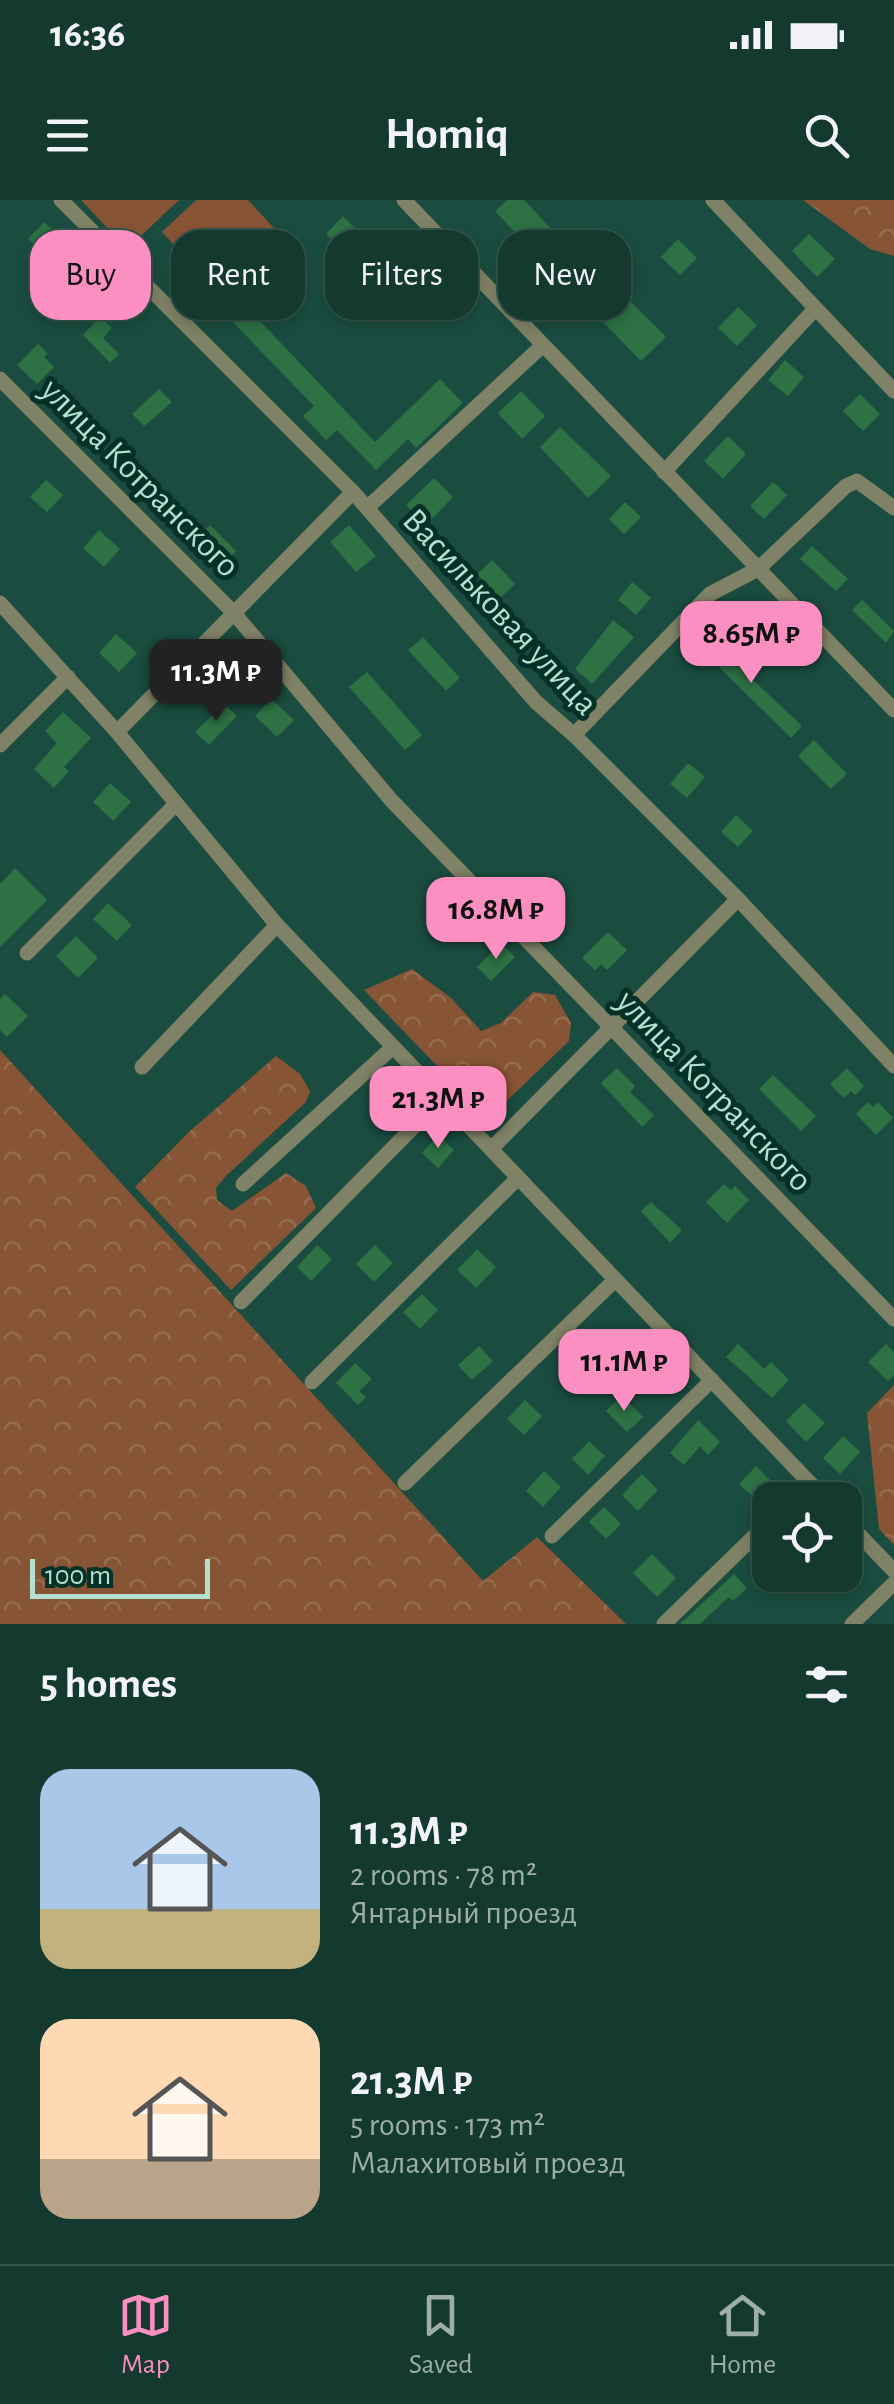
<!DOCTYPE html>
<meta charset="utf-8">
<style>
body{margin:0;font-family:"Alegreya Sans",sans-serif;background:#21453b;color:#f1f3f6;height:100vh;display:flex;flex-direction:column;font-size:38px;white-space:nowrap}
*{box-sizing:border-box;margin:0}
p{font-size:32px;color:#9dadaa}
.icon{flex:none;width:55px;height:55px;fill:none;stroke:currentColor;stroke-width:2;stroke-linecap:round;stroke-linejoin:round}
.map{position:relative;height:1424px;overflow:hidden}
.sheet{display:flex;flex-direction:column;background:#143a2f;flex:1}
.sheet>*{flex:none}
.top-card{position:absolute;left:30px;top:30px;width:835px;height:90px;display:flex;gap:20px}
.tools{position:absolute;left:752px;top:1282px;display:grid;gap:20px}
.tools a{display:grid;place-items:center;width:110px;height:110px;border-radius:20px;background:#143a2f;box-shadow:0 5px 15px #0003,0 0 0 2px #33544b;font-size:50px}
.scale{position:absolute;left:30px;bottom:25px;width:180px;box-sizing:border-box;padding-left:10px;border:5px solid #b4e0d1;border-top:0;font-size:28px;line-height:35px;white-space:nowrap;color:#b4e0d1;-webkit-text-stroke:8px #063127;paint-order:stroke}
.price{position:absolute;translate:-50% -85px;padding:0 22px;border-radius:20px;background:#fc8fc1;color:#111;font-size:32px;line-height:65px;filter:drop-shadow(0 2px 5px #0008)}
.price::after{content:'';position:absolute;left:50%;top:60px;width:30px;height:22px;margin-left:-15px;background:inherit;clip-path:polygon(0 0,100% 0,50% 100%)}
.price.on{background:#222;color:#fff}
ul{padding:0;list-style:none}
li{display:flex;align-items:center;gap:30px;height:250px;padding:0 40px}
li span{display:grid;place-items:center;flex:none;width:280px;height:200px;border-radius:30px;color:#555}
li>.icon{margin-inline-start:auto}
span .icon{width:120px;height:120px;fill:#fffc;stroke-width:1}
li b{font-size:42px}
h2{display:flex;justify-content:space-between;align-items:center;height:120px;padding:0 40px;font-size:42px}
.chip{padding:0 35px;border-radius:30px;background:#143a2f;box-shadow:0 5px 15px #0003,0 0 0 2px #33544b;font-size:35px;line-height:90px}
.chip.on{background:#fc8fc1;color:#111}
.status{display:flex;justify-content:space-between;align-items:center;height:70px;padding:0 50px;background:#143a2f;direction:ltr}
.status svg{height:28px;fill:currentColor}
header{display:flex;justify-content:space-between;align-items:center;height:130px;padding:0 40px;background:#143a2f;font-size:45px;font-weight:700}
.tabs{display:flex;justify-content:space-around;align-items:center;height:140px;border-top:2px solid #33544b;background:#143a2f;font-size:28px;color:#9dadaa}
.tabs a{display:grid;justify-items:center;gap:5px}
.tabs .on{color:#fc8fc1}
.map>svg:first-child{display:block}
.green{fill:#875435}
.forest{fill:url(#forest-crowns)}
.building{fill:#2d7144}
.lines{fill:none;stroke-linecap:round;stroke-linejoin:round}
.minor{stroke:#7f8266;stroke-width:15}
.labels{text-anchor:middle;stroke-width:10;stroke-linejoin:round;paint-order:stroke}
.street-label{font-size:35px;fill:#b4e0d1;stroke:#063127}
</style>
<div class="status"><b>16:36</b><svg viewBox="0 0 49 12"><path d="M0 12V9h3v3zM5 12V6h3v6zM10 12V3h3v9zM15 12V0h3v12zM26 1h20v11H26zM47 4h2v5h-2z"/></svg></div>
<header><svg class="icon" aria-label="menu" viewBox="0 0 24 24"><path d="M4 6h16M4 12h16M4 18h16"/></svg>Homiq<svg class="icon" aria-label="search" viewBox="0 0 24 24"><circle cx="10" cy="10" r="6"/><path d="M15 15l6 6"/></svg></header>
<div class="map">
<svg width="894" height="1424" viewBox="0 0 894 1424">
<defs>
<pattern id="forest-crowns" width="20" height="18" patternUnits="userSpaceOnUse" patternTransform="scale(2.5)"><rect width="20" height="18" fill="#875435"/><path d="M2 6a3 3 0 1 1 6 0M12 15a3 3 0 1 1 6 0" fill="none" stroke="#966c51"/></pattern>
</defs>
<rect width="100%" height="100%" fill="#1a4d3f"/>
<g class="green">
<polygon points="81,0 179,0 127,49"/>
<polygon points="196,0 248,0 275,29 213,86 162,32"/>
</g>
<g class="forest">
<polygon points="803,0 894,0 894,56 870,49"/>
<polygon points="412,769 451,798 481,831 501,823 533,792 555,795 571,823 569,841 488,919 364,790"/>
<polygon points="0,850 483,1381 537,1337 626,1424 0,1424"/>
<polygon points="276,856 300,874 310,891 306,902 226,976 216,988 217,1000 232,1011 286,973 306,986 316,1008 231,1090 135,987 189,932"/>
<polygon points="894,1185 894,1345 879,1329 867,1213"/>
</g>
<g class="building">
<polygon points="507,0 524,0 556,34 535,54 495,11"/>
<polygon points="343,16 366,39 349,56 326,34"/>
<polygon points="44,22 74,50 59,67 28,39"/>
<polygon points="809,34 835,59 817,77 792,51"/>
<polygon points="678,39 697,58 680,75 661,57"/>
<polygon points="238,98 375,242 440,179 463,203 416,248 408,239 376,270 337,230 326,240 303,216 314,206 223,112"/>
<polygon points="627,98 666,137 641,161 603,122"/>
<polygon points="738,107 757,125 737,146 718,128"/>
<polygon points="100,117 112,128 103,138 119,154 110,163 83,135"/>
<polygon points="38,144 48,154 44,157 54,167 37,184 17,165"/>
<polygon points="785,160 804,177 788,196 768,180"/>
<polygon points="159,189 172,202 144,226 132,214"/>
<polygon points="521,191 545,216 522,239 498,213"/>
<polygon points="860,194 880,214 863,231 843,211"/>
<polygon points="560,227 611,276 588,298 540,247"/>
<polygon points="728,236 746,254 723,279 704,261"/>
<polygon points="434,278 453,297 426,325 406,305"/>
<polygon points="46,280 63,295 47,312 30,297"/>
<polygon points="773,282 787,295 764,319 750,306"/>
<polygon points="625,302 641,317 624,334 609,319"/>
<polygon points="210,325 236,351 221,367 194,341"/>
<polygon points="349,325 376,356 356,372 330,342"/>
<polygon points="99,330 120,349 104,367 83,348"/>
<polygon points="812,346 848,379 836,391 800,359"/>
<polygon points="492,360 515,384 500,398 477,374"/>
<polygon points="632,382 651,398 636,415 618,400"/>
<polygon points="862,400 894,431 886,443 852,410"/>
<polygon points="613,420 634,437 592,484 575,469"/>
<polygon points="116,434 137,453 119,472 99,453"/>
<polygon points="423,437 460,478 446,491 408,450"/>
<polygon points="719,438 755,474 751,478 802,526 791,538 705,453"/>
<polygon points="367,472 422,535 405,550 349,487"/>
<polygon points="271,499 294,520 277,537 255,516"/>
<polygon points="224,504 237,516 209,545 195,532"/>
<polygon points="63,512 91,538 64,567 69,571 54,588 34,569 57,543 45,531"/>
<polygon points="814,540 847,574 831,589 798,556"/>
<polygon points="688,563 705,577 687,598 670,584"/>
<polygon points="110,583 131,602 113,621 93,602"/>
<polygon points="736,615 753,631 738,647 721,632"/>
<polygon points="15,668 47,700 0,747 0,684"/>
<polygon points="545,690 565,708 548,726 529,707"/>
<polygon points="108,703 132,725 117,741 93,719"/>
<polygon points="608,732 627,750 607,770 601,764 595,770 582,758"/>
<polygon points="76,736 98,758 78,778 56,756"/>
<polygon points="501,743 515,757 491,781 477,767"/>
<polygon points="5,794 28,816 7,837 0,830 0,799"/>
<polygon points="617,868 635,886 630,892 654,915 642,927 601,883"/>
<polygon points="847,868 864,886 855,895 851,891 844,898 830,884"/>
<polygon points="773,875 816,916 801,931 759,889"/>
<polygon points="723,889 744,910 730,924 709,903"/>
<polygon points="868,902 873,907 878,902 893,918 876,935 856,914"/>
<polygon points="438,935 454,950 438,968 422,953"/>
<polygon points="724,984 731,990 735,986 749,1000 727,1023 706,1002"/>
<polygon points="651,1002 682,1030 670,1043 641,1011"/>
<polygon points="317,1045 332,1059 311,1081 297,1067"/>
<polygon points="375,1045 393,1063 374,1082 356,1064"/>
<polygon points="477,1049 496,1067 476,1088 457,1070"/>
<polygon points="422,1094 438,1110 420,1129 403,1112"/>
<polygon points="738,1144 764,1169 771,1162 789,1180 772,1198 726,1157"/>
<polygon points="886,1144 894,1152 894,1175 888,1181 868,1162"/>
<polygon points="479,1146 493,1161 472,1180 458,1165"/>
<polygon points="574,1147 592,1163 577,1180 559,1164"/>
<polygon points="651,1153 674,1173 659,1190 637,1170"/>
<polygon points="355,1163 372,1179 359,1191 366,1197 358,1205 336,1183"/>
<polygon points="622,1195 643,1217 627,1232 606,1211"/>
<polygon points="525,1200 542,1216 524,1235 507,1219"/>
<polygon points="804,1203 825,1223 806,1242 786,1221"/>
<polygon points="698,1220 720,1242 708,1255 700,1246 684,1265 670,1253"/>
<polygon points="843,1236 860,1252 840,1274 823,1258"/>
<polygon points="589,1241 605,1256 588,1275 572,1259"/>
<polygon points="756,1266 773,1283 757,1301 739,1284"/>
<polygon points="544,1271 561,1287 543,1307 526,1291"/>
<polygon points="642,1274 658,1290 638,1311 622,1295"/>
<polygon points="604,1307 621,1324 606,1339 589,1322"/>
<polygon points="652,1354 676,1378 657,1397 633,1373"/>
<polygon points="734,1374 747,1388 733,1401 729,1397 700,1424 680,1424"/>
</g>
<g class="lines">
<g class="minor">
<polyline points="61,0 353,292 536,502 574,535 738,699 894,866"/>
<polyline points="404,0 894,510"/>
<polyline points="713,0 894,191"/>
<polyline points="0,179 233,412 391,600 894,1119"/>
<polyline points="664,272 815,109"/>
<polyline points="367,308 542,146"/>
<polyline points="0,403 117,532 277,725 826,1300"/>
<polyline points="117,532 353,292"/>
<polyline points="574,535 710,394 758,369 846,286 857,281 894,308"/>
<polyline points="0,545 68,477"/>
<polyline points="27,753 176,604"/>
<polyline points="142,867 277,725"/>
<polyline points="491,949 738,699"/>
<polyline points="243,984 393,847"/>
<polyline points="241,1102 442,898"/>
<polyline points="312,1182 518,978"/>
<polyline points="405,1283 615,1080"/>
<polyline points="792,1300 810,1283"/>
<polyline points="845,1320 894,1371"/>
<polyline points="552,1336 712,1180"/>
<polyline points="664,1424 770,1321"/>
<polyline points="852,1424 894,1383"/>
</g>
</g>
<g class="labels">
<g class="street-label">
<text transform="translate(141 277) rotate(45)" y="12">улица Котранского</text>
<text transform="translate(501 411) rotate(47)" y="12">Васильковая улица</text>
<text transform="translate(715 890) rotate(46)" y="12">улица Котранского</text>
</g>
</g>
</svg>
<div class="tools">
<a><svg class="icon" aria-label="locate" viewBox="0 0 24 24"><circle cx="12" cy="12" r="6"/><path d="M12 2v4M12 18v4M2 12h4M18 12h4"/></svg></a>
</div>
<div class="scale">100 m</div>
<b class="price" style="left:751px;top:486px">8.65M ₽</b>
<b class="price on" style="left:216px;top:524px">11.3M ₽</b>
<b class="price" style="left:496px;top:762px">16.8M ₽</b>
<b class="price" style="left:438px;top:951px">21.3M ₽</b>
<b class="price" style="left:624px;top:1214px">11.1M ₽</b>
<div class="top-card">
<a class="chip on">Buy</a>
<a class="chip">Rent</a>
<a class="chip">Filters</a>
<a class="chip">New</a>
</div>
</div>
<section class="sheet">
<h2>5 homes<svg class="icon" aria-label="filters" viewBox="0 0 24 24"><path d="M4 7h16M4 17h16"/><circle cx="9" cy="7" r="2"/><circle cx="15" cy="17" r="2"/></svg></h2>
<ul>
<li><span style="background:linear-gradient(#a9c7e8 70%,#c2b280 0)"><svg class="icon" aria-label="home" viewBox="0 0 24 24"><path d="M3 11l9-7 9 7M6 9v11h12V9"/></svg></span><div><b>11.3M ₽</b><p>2 rooms · 78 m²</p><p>Янтарный проезд</p></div></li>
<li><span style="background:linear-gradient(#ffd9b3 70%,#b9a48a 0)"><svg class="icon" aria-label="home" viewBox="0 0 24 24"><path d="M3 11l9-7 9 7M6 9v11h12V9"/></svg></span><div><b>21.3M ₽</b><p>5 rooms · 173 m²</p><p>Малахитовый проезд</p></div></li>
</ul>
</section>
<nav class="tabs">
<a class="on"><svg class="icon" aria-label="map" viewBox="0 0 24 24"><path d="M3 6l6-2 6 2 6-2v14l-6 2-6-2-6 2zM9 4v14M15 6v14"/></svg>Map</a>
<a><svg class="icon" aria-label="saved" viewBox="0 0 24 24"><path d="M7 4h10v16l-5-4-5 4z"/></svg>Saved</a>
<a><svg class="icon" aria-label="home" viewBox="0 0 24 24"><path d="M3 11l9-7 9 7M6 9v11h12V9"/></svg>Home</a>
</nav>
